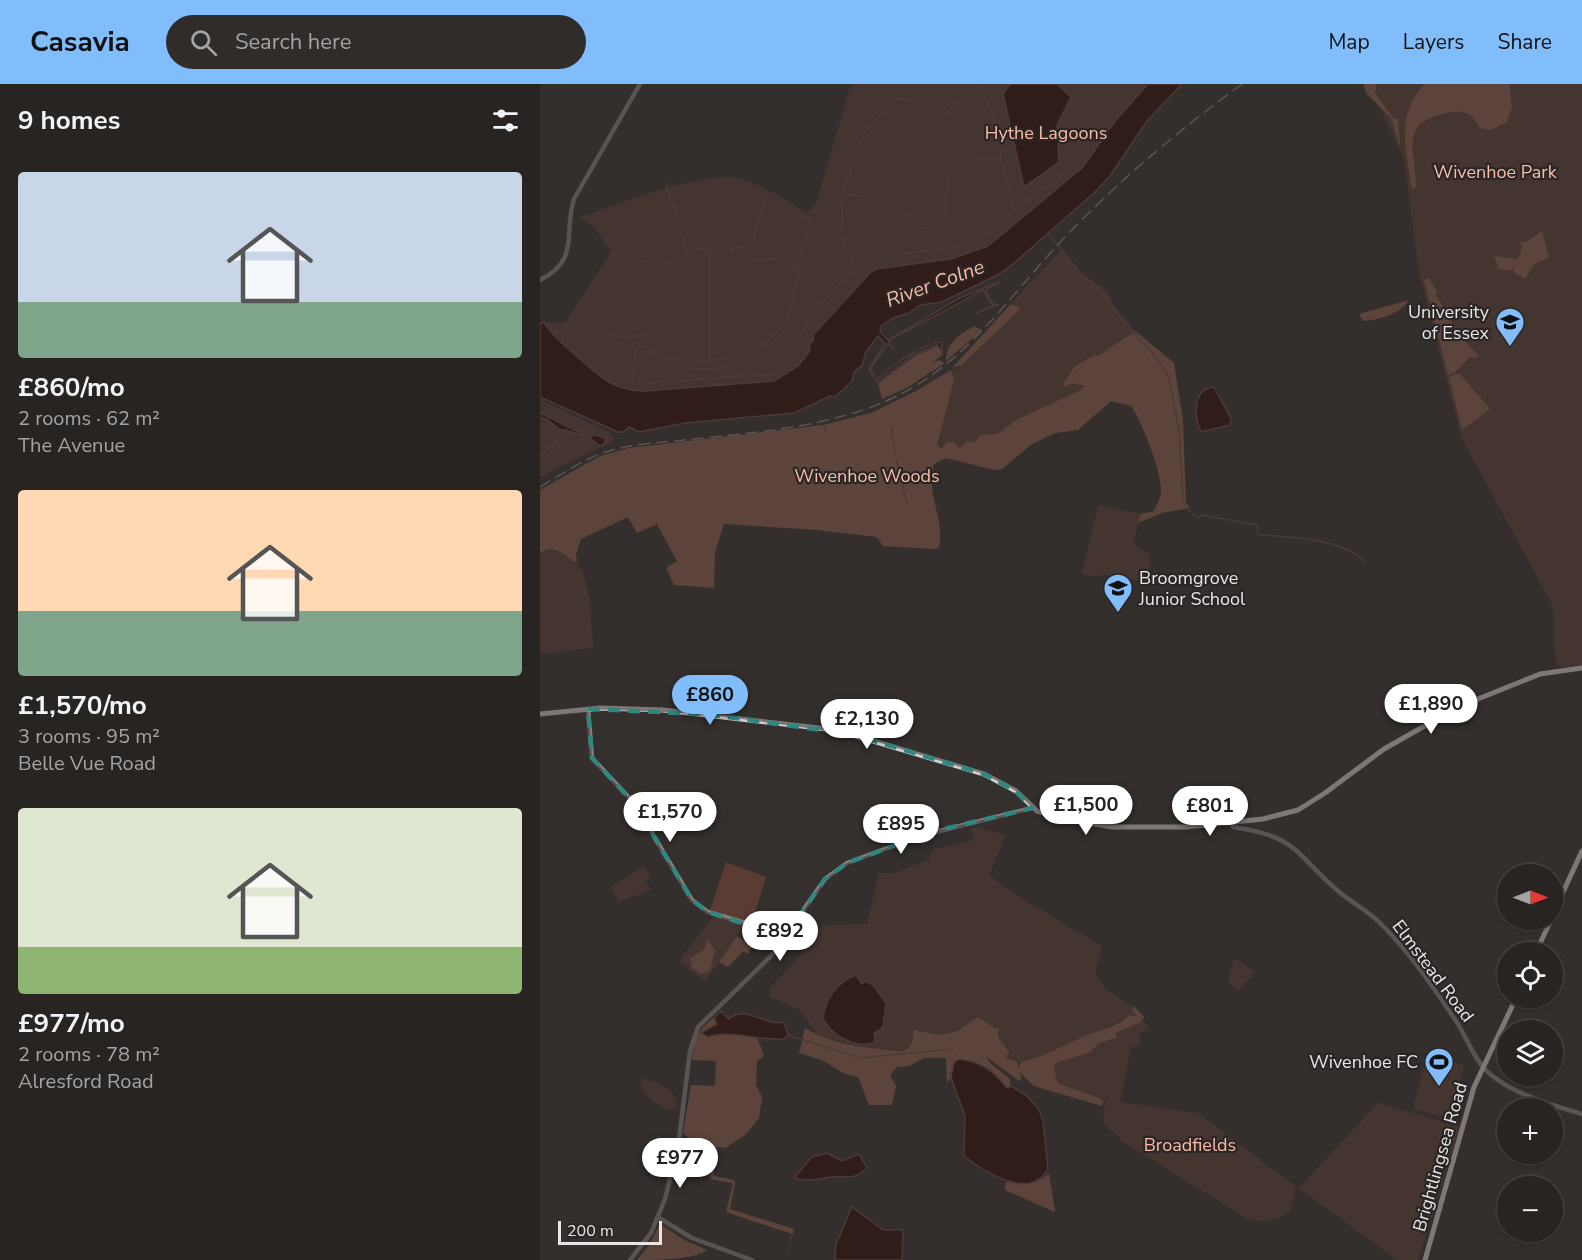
<!DOCTYPE html>
<meta charset="utf-8">
<style>
body{margin:0;font-family:"Nunito Sans",sans-serif;background:#2f2c2a;color:#f1f3f6;height:100vh;display:flex;flex-direction:column;font-size:22px;white-space:nowrap}
*{box-sizing:border-box;margin:0}
p{font-size:20px;color:#a4a4a5}
.icon{flex:none;width:33px;height:33px;fill:none;stroke:currentColor;stroke-width:2;stroke-linecap:round;stroke-linejoin:round}
.map{position:relative;flex:1;overflow:hidden}
.sheet{display:flex;flex-direction:column;background:#272422;width:540px}
.sheet>*{flex:none}
.needle{width:39px;rotate:90deg}
.controls{position:absolute;left:957px;top:780px;display:grid;gap:12px}
.controls a{display:grid;place-items:center;width:66px;height:66px;border-radius:50%;background:#272422;box-shadow:0 2px 4px #0004,0 0 0 2px #434140;font-size:30px}
.scale{position:absolute;left:18px;bottom:15px;width:104px;box-sizing:border-box;padding-left:6px;border:3px solid #e9e6e5;border-top:0;font-size:16px;line-height:21px;white-space:nowrap;color:#e9e6e5;-webkit-text-stroke:4px #2a2625;paint-order:stroke}
.price{position:absolute;translate:-50% -51px;padding:0 14px;border-radius:21px;background:#fff;color:#222;font-size:20px;line-height:39px;filter:drop-shadow(0 2px 3px #0008)}
.price::after{content:'';position:absolute;left:50%;top:36px;width:18px;height:14px;margin-left:-9px;background:inherit;clip-path:polygon(0 0,100% 0,50% 100%)}
.price.current{background:#80bdfa;color:#111}
ul{padding:0;list-style:none}
li{display:grid;align-content:center;gap:12px;height:318px;padding:0 18px}
li span{display:grid;place-items:center;height:186px;border-radius:6px;color:#555}
li>.icon{margin-inline-start:auto}
span .icon{width:108px;height:108px;fill:#fffc;stroke-width:1}
li b{font-size:26px}
h2{display:flex;justify-content:space-between;align-items:center;height:72px;padding:0 18px;font-size:26px}
header{display:flex;align-items:center;gap:36px;box-sizing:border-box;height:84px;padding:0 30px;background:#80bdfa;color:#111}
header strong{font-size:28px}
nav{display:flex;gap:33px;margin-inline-start:auto;font-size:21px}
.search{width:420px;height:54px;background:#2f2c2a;display:flex;align-items:center;gap:15px;box-sizing:border-box;padding:0 21px;border-radius:33px;color:#a4a4a5;font-size:22px}
main{display:flex;flex:1;min-height:0}
.map>svg:first-child{display:block}
.green{fill:#5a3c33;fill-rule:evenodd}
.forest{fill:#8d5e4e}
.water{fill:#2c0500;stroke:#654845;stroke-width:1.5}
.lines{fill:none;stroke-linecap:round;stroke-linejoin:round}
.stream{stroke:#654845;stroke-width:1.5}
.minor{stroke:#838180;stroke-width:4.5}
.major{stroke:#d5d0cf;stroke-width:5}
.rail{stroke:#868381;stroke-width:1.5;stroke-dasharray:12 6;stroke-linecap:butt}
.marked{fill:none;stroke:#308780;stroke-width:4.5;stroke-dasharray:12 8;stroke-linejoin:round}
.labels{text-anchor:middle;stroke-width:4.5;stroke-linejoin:round;paint-order:stroke}
.park-label{font-size:18px;fill:#fabca8;stroke:#2a2625}
.poi-label{font-size:18px;fill:#e9e6e5;stroke:#2a2625;text-anchor:end}
.street-label{font-size:18px;fill:#e9e6e5;stroke:#2a2625}
.water-label{font-size:20px;font-style:italic;fill:#f8baa5;stroke:#2a2625}
</style>
<header>
<strong>Casavia</strong>
<div class="search"><svg class="icon" aria-label="search" viewBox="0 0 24 24"><circle cx="10" cy="10" r="6"/><path d="M15 15l6 6"/></svg>Search here</div>
<nav><a>Map</a><a>Layers</a><a>Share</a></nav>
</header>
<main>
<section class="sheet">
<h2>9 homes<svg class="icon" aria-label="filters" viewBox="0 0 24 24"><path d="M4 7h16M4 17h16"/><circle cx="9" cy="7" r="2"/><circle cx="15" cy="17" r="2"/></svg></h2>
<ul>
<li><span style="background:linear-gradient(#c9d6e8 70%,#7fa58c 0)"><svg class="icon" aria-label="home" viewBox="0 0 24 24"><path d="M3 11l9-7 9 7M6 9v11h12V9"/></svg></span><div><b>£860/mo</b><p>2 rooms · 62 m²</p><p>The Avenue</p></div></li>
<li><span style="background:linear-gradient(#ffd9b3 65%,#7fa58c 0)"><svg class="icon" aria-label="home" viewBox="0 0 24 24"><path d="M3 11l9-7 9 7M6 9v11h12V9"/></svg></span><div><b>£1,570/mo</b><p>3 rooms · 95 m²</p><p>Belle Vue Road</p></div></li>
<li><span style="background:linear-gradient(#dfe7d0 75%,#8fb573 0)"><svg class="icon" aria-label="home" viewBox="0 0 24 24"><path d="M3 11l9-7 9 7M6 9v11h12V9"/></svg></span><div><b>£977/mo</b><p>2 rooms · 78 m²</p><p>Alresford Road</p></div></li>
</ul>
</section>
<div class="map">
<svg width="1042" height="1176" viewBox="0 0 1042 1176">
<rect width="100%" height="100%" fill="#34302e"/>
<g class="green">
<path d="M311,0H619L563,72L411,192L265,296L85,319L0,241L4,238L25,239L71,168L54,143L39,134C75,121 164,86 200,95C225,102 245,116 267,129L277,117Z"/>
<path d="M823,0H1042V582L1019,583C1009,563 1018,539 1011,518L922,355L879,189L864,74L839,22Z"/>
<path d="M522,165L542,189L567,207L573,221L595,247L586,252L582,258L532,286L525,296L545,302L541,306L478,335L457,350L420,364L397,363C403,351 400,341 404,329C408,315 411,304 414,290L411,286C436,278 453,244 476,229L479,224L471,220Z"/>
<polygon points="0,316 69,348 75,356 0,393"/>
<polygon points="558,421 601,430 593,460 607,468 611,478 608,487 601,486 597,497 561,490 560,493 542,490"/>
<polygon points="6,465 21,468 42,485 50,515 53,564 0,570 0,469"/>
<path d="M436,743L466,751L449,791L478,812L560,861L562,865L555,888L565,904L592,922L598,931H589C582,939 497,976 484,978C478,979 472,976 466,974L467,963L461,960L458,953L460,949L438,933L417,948L398,951L374,947L372,959L367,966L329,965L278,951L260,926L229,912L231,903L265,866L276,846L288,841L327,840L339,789H355L388,776L395,765L435,756L431,745ZM316,891L322,900L346,919L343,943L334,949L287,916L300,901Z"/>
<polygon points="186,778 226,793 212,839 170,826"/>
<polygon points="104,782 111,792 105,796 111,806 79,818 71,803"/>
<polygon points="174,832 205,840 165,898 139,877"/>
<polygon points="694,874 715,888 699,907 688,897"/>
<path d="M604,937L609,944L599,951L600,961L591,963L580,1018L658,1029L756,1103L750,1128C737,1136 723,1139 708,1135L585,1059L565,1041L563,1031L566,1017L535,1007L518,999L514,985L516,978L550,968L559,959L576,954V949Z"/>
<polygon points="887,971 924,982 910,1035 873,1025"/>
<path d="M100,994C114,997 138,1005 137,1023L127,1026C113,1019 102,1010 100,994Z"/>
<polygon points="838,1019 920,1043 878,1176 857,1176 759,1104"/>
</g>
<g class="forest">
<polygon points="823,0 837,0 835,9 854,35 858,35 860,63 851,34 827,10"/>
<path d="M885,0H969L972,23L967,38L951,46L940,44C932,31 927,26 911,28C857,38 876,62 876,103L872,106C867,66 854,31 885,0Z"/>
<polygon points="1002,147 1009,174 994,180 985,195 973,188 975,180 971,187 957,185 958,181 954,172 978,175 982,162 979,158 986,158"/>
<path d="M889,194L897,208L896,211C908,232 922,258 939,271L935,274L930,273L914,289L908,291L884,196Z"/>
<path d="M869,216C861,230 838,236 823,237L819,230Z"/>
<polygon points="471,220 480,224 476,229 422,281 412,284"/>
<path d="M434,242L442,246L406,277C406,258 420,251 434,242Z"/>
<path d="M595,247L634,279L643,336L646,419L650,424L622,429L598,439L601,430L614,427C617,420 622,411 621,404C620,384 602,338 591,322L571,317L538,346L515,349L492,360L462,385L454,386L406,374L394,380C385,409 405,434 399,463L395,465L343,462L337,453L276,446L184,440L175,468L174,504L134,501L126,484L137,477L117,440L97,449L88,433L41,455L36,470L37,480C25,472 15,459 0,469V406L60,372L89,364L283,341L331,329L376,307L411,286L414,295L397,362L402,364L407,358H413L420,364L427,357L434,359L441,351L457,350L478,335L541,306L545,302L532,299L526,303L523,300L535,282L555,271L558,272Z"/>
<polygon points="398,262 403,270 392,279 399,276 405,279 368,303 342,315 338,299 375,272"/>
<polygon points="919,289 950,325 922,346 909,293"/>
<polygon points="197,852 212,862 208,870 203,867 188,883 179,878"/>
<polygon points="168,855 175,867 170,887 161,890 152,884 150,874 164,866"/>
<path d="M594,922L604,933L601,938L576,949V954L559,959L550,968L516,979L514,985L518,999C533,1006 550,1009 564,1017L562,1022L494,1002L479,988L482,995L479,997L447,973L450,979L470,995V1002L468,1004L450,985L426,976L410,988L411,994L407,999L406,974H384L369,982L357,983L350,991L356,1002L352,1021H329L318,993L303,989L282,976L259,969L265,944C295,961 325,964 359,967L367,966L372,959L374,946L398,951L416,948L438,933L455,944H459L458,953L469,968L466,974L477,978L479,984L481,978C504,973 522,962 543,953C558,946 578,943 589,931L597,932L592,926Z"/>
<path d="M174,934L177,940L162,949L168,953C176,950 211,950 216,954C220,958 222,967 224,972L217,977L216,1001L222,1013L219,1034L205,1051L185,1064L155,1060L143,1049L151,1001L175,1002L176,977L152,976C153,956 157,946 174,934Z"/>
<polygon points="174,1069 174,1092 194,1096 195,1099 190,1125 254,1145 246,1176 252,1150 186,1128 193,1099 170,1095"/>
<path d="M509,1089L515,1128L465,1106L466,1098C480,1099 500,1101 509,1089Z"/>
<path d="M120,1140L144,1156L167,1166C154,1176 115,1176 97,1176L109,1161Z"/>
</g>
<g class="water">
<polygon points="470,0 517,0 531,13 517,41 519,78 484,103 463,10"/>
<path d="M608,0H642L607,37L570,92L554,109L473,180L459,190L402,218L380,221L369,229L353,234L341,242L340,248L348,256L420,214L461,197L445,206L453,220L458,221L436,229L453,222L443,206L351,255L348,259L355,265L347,260L330,285L337,295C355,280 377,263 401,258L402,268L397,261L373,271L336,298L329,285L345,259L338,252L325,269L323,280L314,288L312,297L295,313L290,312L254,329L145,339L99,348L89,343L83,348H78L0,313V241L4,238C7,248 58,292 69,298C80,304 94,307 106,307L234,297L258,282L270,267L269,260L273,257L274,250L330,189L336,185L411,175L448,162L542,84L576,36Z"/>
<path d="M674,303L691,335L690,341L661,348C654,333 652,305 674,303Z"/>
<polygon points="0,329 48,353 56,351 65,354 65,359 60,362 50,354 29,347 0,372 27,346 20,346 8,336 0,333"/>
<path d="M316,891L322,900L326,897L333,901L346,919L343,943L334,949L335,957C319,968 288,950 283,933C286,914 297,898 316,891Z"/>
<path d="M181,927L189,935C207,920 225,943 244,938L248,951L244,955C219,957 189,945 168,953L161,949L177,940L174,934Z"/>
<path d="M420,975C441,978 454,987 467,1004L471,1002L487,1012L499,1026L503,1037L508,1085C490,1118 443,1087 424,1072L425,1032L411,994L414,978Z"/>
<path d="M287,1069L302,1077L319,1070L327,1084C311,1098 308,1091 292,1093C277,1095 270,1098 254,1094L272,1073Z"/>
<polygon points="312,1123 343,1146 363,1146 362,1176 295,1176 296,1160"/>
</g>
<g class="lines">
<g class="stream">
<polyline points="441,2 458,44 461,75"/>
<polyline points="227,111 211,161 190,165 208,176 235,175 257,183"/>
<path d="M303,111C339,111 356,117 380,144L392,145L406,129L408,97L417,84L439,75H461L474,126L532,84"/>
<polyline points="302,145 303,108 323,51 353,15 376,16 404,30 443,0"/>
<path d="M508,149L541,191L562,207L574,226L619,277L629,294L639,346L643,415L646,424L658,434L662,431L717,441L718,451C753,453 799,454 826,478"/>
<polyline points="313,150 334,178 348,174"/>
<polyline points="156,166 170,164 170,277"/>
<path d="M71,168C84,174 116,182 130,179C136,178 142,173 148,171L126,99"/>
<path d="M365,169C420,164 433,165 474,126"/>
<path d="M33,239L81,253L110,251L128,274C181,282 240,275 254,212C260,187 259,160 271,136L261,131"/>
<polyline points="260,254 269,234 316,181 302,154"/>
<polyline points="429,272 436,280"/>
<polyline points="109,299 231,290"/>
<path d="M91,301L97,262H104C140,292 173,289 216,276"/>
<polyline points="351,341 355,369"/>
<polyline points="285,342 286,349"/>
<polyline points="356,375 367,419"/>
<polyline points="248,951 320,974 413,965"/>
</g>
<g class="minor">
<path d="M0,196C41,176 23,148 34,115L100,0"/>
<polyline points="48,625 52,674 94,719 152,816 168,828 226,845 245,853"/>
<path d="M691,739L693,743C759,753 753,768 798,807C811,818 826,826 838,837C867,865 891,900 914,934C927,952 933,976 951,991C976,1011 1012,1021 1042,1030"/>
<polyline points="119,1134 152,1154 212,1176"/>
<polyline points="90,1176 111,1149 125,1115 138,1063 150,967 158,943 231,872 285,795 307,779 380,752 492,724"/>
</g>
<g class="major">
<polyline points="0,630 61,624 123,626 296,646 444,690 476,707 497,727 516,733 572,743 646,743 723,735 758,726 785,709 844,665 918,623 1000,590 1042,584"/>
<polyline points="1012,832 1042,767"/>
<polyline points="996,868 1011,836"/>
<polyline points="885,1176 934,1003 976,914"/>
</g>
<path class="rail" d="M0,403C19,392 39,378 60,370C86,360 116,359 144,356C216,348 291,344 357,312C430,276 472,208 527,151C581,95 639,46 702,0"/>
</g>
<path d="M0 0H1042V1176H0ZM48,625L166,630L311,650L444,690L476,707L492,724L391,748L307,779L285,795L245,853L168,828L152,816L94,719L52,674Z" fill="#34302e" fill-opacity=".55" fill-rule="evenodd"/>
<path class="marked" d="M48,625L166,630L311,650L444,690L476,707L492,724L391,748L307,779L285,795L245,853L168,828L152,816L94,719L52,674Z"/>
<defs>
<g id="university-pin" transform="scale(1.5)"><path d="M0 17L-7.5 6A9.5 9.5 0 1 1 7.5 6Z" fill="#80bdfa" stroke="#2a2625"/><path d="M0-5L7-2L0 1L-7-2ZM-4 1L0 2.5L4 1V4Q0 6-4 4Z" fill="#111"/></g>
<g id="school-pin" transform="scale(1.5)"><path d="M0 17L-7.5 6A9.5 9.5 0 1 1 7.5 6Z" fill="#80bdfa" stroke="#2a2625"/><path d="M0-5L7-2L0 1L-7-2ZM-4 1L0 2.5L4 1V4Q0 6-4 4Z" fill="#111"/></g>
<g id="stadium-pin" transform="scale(1.5)"><path d="M0 17L-7.5 6A9.5 9.5 0 1 1 7.5 6Z" fill="#80bdfa" stroke="#2a2625"/><path d="M0-5a6.5 5 0 1 0 0 10a6.5 5 0 1 0 0-10ZM-3.5-1.8h7v3.6h-7Z" fill="#111"/></g>
</defs>
<g fill-rule="evenodd">
<use href="#university-pin" x="970" y="238"/>
<use href="#school-pin" x="578" y="504"/>
<use href="#stadium-pin" x="899" y="978"/>
</g>
<g class="labels">
<g class="park-label">
<text x="506" y="55">Hythe Lagoons</text>
<text x="955" y="94">Wivenhoe Park</text>
<text x="327" y="398">Wivenhoe Woods</text>
<text x="650" y="1067">Broadfields</text>
</g>
<g class="poi-label">
<text x="949" y="234">University<tspan x="949" dy="21">of Essex</tspan></text>
<text x="599" y="500" text-anchor="start">Broomgrove<tspan x="599" dy="21">Junior School</tspan></text>
<text x="878" y="984">Wivenhoe FC</text>
</g>
<g class="street-label">
<text transform="translate(893 887) rotate(53)" y="6">Elmstead Road</text>
<text transform="translate(900 1073) rotate(-74)" y="6">Brightlingsea Road</text>
</g>
<g class="water-label">
<text transform="translate(395 199) rotate(-20)" y="7">River Colne</text>
</g>
</g>
</svg>
<div class="controls">
<a><svg class="needle" viewBox="-14 -14 28 28"><path d="M0-13l5 13h-10z" fill="#e53935"/><path d="M0 13l5-13h-10z" fill="#a4a4a5"/></svg></a>
<a><svg class="icon" aria-label="locate" viewBox="0 0 24 24"><circle cx="12" cy="12" r="6"/><path d="M12 2v4M12 18v4M2 12h4M18 12h4"/></svg></a>
<a><svg class="icon" aria-label="layers" viewBox="0 0 24 24"><path d="M12 4l9 5-9 5-9-5zM3 14l9 5 9-5"/></svg></a>
<a>+</a>
<a>−</a>
</div>
<div class="scale">200 m</div>
<b class="price current" style="left:170px;top:642px">£860</b>
<b class="price" style="left:891px;top:651px">£1,890</b>
<b class="price" style="left:327px;top:666px">£2,130</b>
<b class="price" style="left:546px;top:752px">£1,500</b>
<b class="price" style="left:670px;top:753px">£801</b>
<b class="price" style="left:130px;top:759px">£1,570</b>
<b class="price" style="left:361px;top:771px">£895</b>
<b class="price" style="left:240px;top:878px">£892</b>
<b class="price" style="left:140px;top:1105px">£977</b>
</div>
</main>
